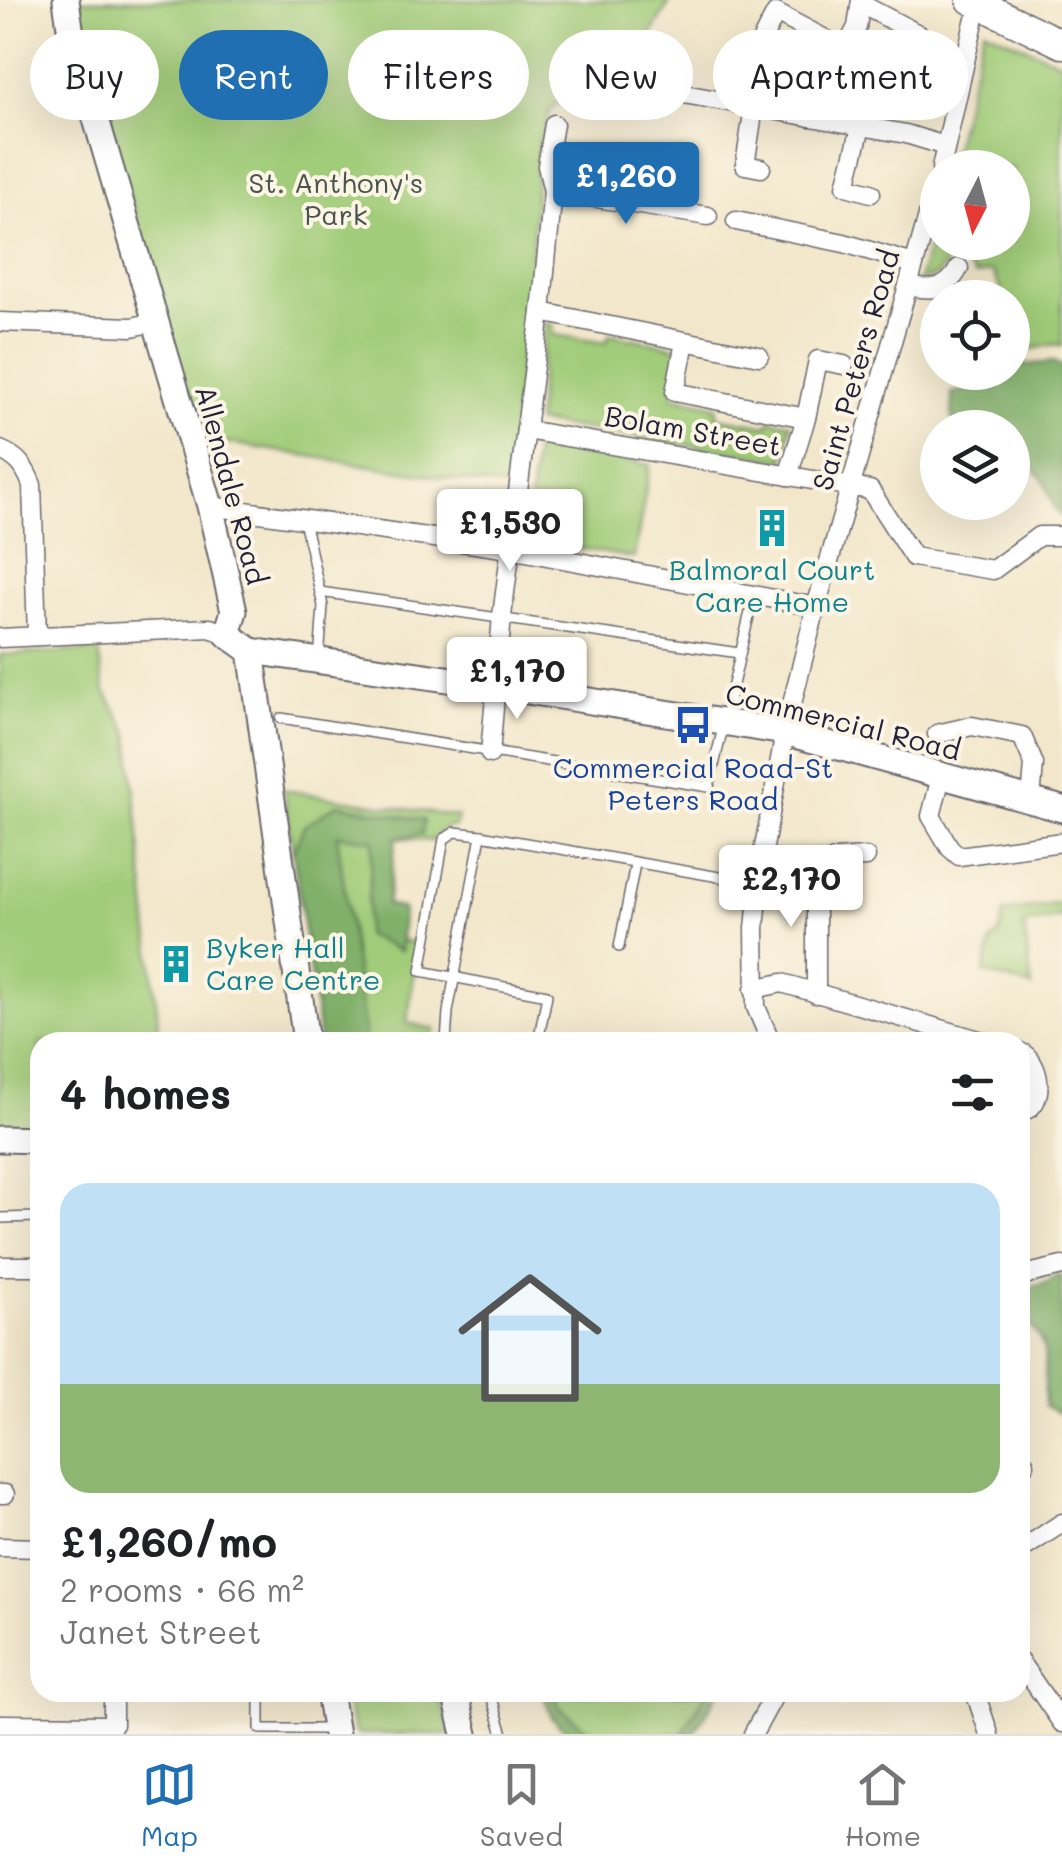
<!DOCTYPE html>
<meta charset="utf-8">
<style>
body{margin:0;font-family:Mali,sans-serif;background:#f6f6f6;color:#202124;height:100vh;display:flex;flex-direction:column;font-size:38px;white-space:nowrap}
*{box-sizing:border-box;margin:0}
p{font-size:32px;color:#757577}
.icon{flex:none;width:55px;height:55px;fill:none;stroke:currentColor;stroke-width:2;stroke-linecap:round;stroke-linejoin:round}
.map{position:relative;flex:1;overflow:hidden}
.drawer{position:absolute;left:30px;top:1032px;width:1000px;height:670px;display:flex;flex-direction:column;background:#fff;border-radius:30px;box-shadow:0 10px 40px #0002}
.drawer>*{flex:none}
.banner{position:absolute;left:30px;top:30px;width:1002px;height:90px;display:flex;gap:20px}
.needle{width:65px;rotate:186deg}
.fabs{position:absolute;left:920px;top:150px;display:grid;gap:20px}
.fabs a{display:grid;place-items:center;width:110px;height:110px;border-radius:50%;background:#fff;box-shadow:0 10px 40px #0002;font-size:50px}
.price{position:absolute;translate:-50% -85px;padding:0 22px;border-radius:10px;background:#fff;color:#222;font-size:32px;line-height:65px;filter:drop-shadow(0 2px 5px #0008)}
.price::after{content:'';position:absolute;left:50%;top:60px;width:30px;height:22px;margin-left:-15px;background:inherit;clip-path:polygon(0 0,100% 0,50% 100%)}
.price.on{background:#1f6fb2;color:#fff}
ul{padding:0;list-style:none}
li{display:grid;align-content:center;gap:20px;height:530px;padding:0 30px}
li span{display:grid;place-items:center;height:310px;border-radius:30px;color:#555}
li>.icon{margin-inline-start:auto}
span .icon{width:180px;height:180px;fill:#fffc;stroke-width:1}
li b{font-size:42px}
h2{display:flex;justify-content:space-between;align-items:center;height:120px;padding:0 30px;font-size:42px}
.pill{padding:0 35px;border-radius:45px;background:#fff;box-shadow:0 10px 40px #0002;font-size:35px;line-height:90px}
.pill.on{background:#1f6fb2;color:#fff}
.dock{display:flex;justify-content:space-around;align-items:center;height:140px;border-top:2px solid #e0e0e0;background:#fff;font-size:28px;color:#757577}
.dock a{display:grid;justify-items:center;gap:5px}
.dock .on{color:#1f6fb2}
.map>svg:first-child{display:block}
.green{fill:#a1cc79;stroke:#62775a;stroke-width:2.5}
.forest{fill:#80b069;stroke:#516952;stroke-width:2.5}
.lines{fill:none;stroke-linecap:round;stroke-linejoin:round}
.lane-casing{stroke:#6b676d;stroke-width:12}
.street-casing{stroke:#6b676d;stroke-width:21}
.secondary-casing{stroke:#6b676d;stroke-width:29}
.primary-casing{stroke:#6b676d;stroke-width:31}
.lane{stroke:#fff;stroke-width:9}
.street{stroke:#fff;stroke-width:18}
.secondary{stroke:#fff;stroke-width:25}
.primary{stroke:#fff;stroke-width:28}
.labels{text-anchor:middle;stroke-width:8;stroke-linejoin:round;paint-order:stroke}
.park-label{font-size:28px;fill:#48554e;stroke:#fcf5e5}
.street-label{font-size:28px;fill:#22223b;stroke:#fcf5e5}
.culture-label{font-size:28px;fill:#0d838f;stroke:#fcf5e5}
.transit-label{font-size:28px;fill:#164399;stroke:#fcf5e5}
</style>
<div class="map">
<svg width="1062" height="1734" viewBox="0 0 1062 1734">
<rect width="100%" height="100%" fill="#fcf5e5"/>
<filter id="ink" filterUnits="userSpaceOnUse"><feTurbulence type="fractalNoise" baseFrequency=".01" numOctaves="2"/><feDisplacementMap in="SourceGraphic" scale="20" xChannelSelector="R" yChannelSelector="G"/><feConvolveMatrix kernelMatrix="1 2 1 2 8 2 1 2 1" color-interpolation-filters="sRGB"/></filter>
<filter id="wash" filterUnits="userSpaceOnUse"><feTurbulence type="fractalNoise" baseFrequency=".0048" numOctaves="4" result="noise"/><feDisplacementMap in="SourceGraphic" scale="40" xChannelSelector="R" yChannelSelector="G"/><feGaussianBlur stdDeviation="2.25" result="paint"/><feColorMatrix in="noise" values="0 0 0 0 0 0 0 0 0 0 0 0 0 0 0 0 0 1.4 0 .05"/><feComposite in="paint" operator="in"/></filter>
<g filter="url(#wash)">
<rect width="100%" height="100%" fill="#f2e7cb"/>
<g class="green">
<polygon points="78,0 671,0 636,60 552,107 538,145 531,268 507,488 198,438 79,18"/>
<polygon points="984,29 1062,63 1062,346 1056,344 1026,350 1013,317 1012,298 1004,297 993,271 975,275 968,266 974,259 958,247 938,275 919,281 937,211 938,242 1012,242 1012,168 949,167"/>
<polygon points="545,323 553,325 553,335 607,343 609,334 681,348 673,396 717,406 717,417 767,426 770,420 791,423 784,460 536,422"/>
<polygon points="535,446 650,465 634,558 527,539"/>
<polygon points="99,650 104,690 129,733 160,1042 40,1042 40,1127 0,1127 0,655"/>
<polygon points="284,790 458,817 455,826 446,827 433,841 396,838 387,905 403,909 401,941 418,943 407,1023 435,1029 432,1042 320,1042"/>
<polygon points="1062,903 1062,917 1024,925 1032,987 984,973 991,942 1000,932 1004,912"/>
<polygon points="343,1693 439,1693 452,1734 356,1734"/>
<polygon points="543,1693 718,1693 693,1734 571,1734 552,1718"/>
</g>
<g class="forest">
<polygon points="1054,362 1062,366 1062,516 1057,513 1044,481 1019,452 1013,450 1012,428 958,427 952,419 952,393 991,385 1005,373 1012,372 1013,366"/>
<polygon points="337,804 424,820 422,834 396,838 387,905 403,909 400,951 365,935 373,840 337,835 366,1042 320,1042 293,851 304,826"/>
<path d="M1057,1275L1062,1276V1415L1045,1406C1042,1371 1056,1341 1020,1319V1285C1036,1287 1044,1286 1057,1275Z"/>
<path d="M543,1693H555L559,1707L592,1734C558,1734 553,1722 543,1693Z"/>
<polygon points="706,1693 718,1693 693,1734 682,1734"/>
</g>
</g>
<g filter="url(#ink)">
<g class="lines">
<g class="lane-casing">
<g id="lane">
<polyline points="304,520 323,606 319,660"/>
<polyline points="320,592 739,653"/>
<polyline points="281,718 709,787 754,595"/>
<polyline points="481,835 455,832 444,839 421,971 547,995 538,1042"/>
<polyline points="619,947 635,864"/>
<polyline points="396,1042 397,1039 425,1042"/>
<polyline points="446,1042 448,1012 481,835 759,884"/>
<polyline points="0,1218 40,1217"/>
<polyline points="260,1692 260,1729 331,1729"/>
<polyline points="490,1692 503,1734"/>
</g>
</g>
<g class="street-casing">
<g id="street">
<polyline points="861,4 920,35"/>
<polyline points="772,55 758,47 776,13 844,49"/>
<polyline points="595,78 906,134 942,145"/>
<polyline points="754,107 745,165 761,168"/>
<polyline points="810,117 857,27 861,0"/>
<polyline points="861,127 846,186 871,193"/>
<polyline points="941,168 974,22"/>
<polyline points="553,191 708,216"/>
<polyline points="736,221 844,243 914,264"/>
<path d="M908,286C931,291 947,291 959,268"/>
<polyline points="541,312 759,356"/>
<polyline points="0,322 132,327 155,322"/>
<polyline points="685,342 675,392 806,418 818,360 844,365"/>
<polyline points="526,430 870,490 913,557 993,570 1039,536 1062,536"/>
<path d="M0,450C18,457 25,467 32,485L37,636"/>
<polyline points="788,476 806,418"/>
<polyline points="210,506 510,549 816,607"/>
<polyline points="0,638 210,628 227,634"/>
<polyline points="937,734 972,726 1022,736 1034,764 1031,801"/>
<polyline points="490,754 502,616 541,312 553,191 547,166 554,124"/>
<polyline points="941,777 931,816 950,848 959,856 1062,842"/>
<polyline points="779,860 816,868 836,859 866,857"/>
<polyline points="754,989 782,983 986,1042"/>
<polyline points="816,994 816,868"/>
<polyline points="771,1042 756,1007 755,928 762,858 785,732 816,607 938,181"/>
<path d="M1020,1052C1039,1059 1046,1098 1028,1109"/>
<polyline points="0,1266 40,1266"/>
<polyline points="1020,1276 1062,1266"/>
<polyline points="1020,1464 1025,1464"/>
<polyline points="0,1494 5,1494"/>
<polyline points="0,1547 40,1548"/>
<polyline points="1024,1548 1062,1523"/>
<polyline points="1020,1662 1062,1723"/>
<polyline points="975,1692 989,1734"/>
<polyline points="0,1724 113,1725 113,1703"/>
<polyline points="753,1734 776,1692"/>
</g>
</g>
<g class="secondary-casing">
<g id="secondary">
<polyline points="66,0 71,34 210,506 234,611 227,634 251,651 306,1042"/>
<polyline points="251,651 496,686 785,732 1062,809"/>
<polyline points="0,1139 40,1140"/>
<polyline points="329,1692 336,1734"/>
<polyline points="455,1692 465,1734"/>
</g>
</g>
<g class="primary-casing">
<polyline id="primary" points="971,0 1062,44"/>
</g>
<use href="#lane" class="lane"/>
<use href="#street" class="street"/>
<use href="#secondary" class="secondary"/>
<use href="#primary" class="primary"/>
</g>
</g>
<defs>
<g id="building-bare" transform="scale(3)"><path d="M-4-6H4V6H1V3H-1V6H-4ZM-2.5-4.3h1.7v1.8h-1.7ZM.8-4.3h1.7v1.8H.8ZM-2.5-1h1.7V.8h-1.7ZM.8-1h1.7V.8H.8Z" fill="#0f9aa8" stroke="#fcf5e5" stroke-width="2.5" paint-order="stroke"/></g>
<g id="bus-bare" transform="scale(3)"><path d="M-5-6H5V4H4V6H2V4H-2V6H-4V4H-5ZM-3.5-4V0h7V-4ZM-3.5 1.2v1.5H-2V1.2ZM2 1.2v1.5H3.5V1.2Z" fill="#1a4fb4" stroke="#fcf5e5" stroke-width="2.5" paint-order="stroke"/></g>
</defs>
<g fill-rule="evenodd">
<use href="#building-bare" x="772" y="528"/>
<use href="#bus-bare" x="693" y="725"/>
<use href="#building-bare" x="176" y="964"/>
</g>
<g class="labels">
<g class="park-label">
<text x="336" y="193">St. Anthony's<tspan x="336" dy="32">Park</tspan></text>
</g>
<g class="street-label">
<text transform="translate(856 370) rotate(-74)" y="10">Saint Peters Road</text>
<text transform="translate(693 431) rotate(10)" y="10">Bolam Street</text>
<text transform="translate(231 485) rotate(75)" y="10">Allendale Road</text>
<text transform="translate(843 722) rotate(14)" y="10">Commercial Road</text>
</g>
<g class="culture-label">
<text x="772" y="580">Balmoral Court<tspan x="772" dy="32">Care Home</tspan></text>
<text x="206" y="958" text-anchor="start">Byker Hall<tspan x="206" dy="32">Care Centre</tspan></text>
</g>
<g class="transit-label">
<text x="693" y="778">Commercial Road-St<tspan x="693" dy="32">Peters Road</tspan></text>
</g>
</g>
</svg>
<div class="fabs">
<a><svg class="needle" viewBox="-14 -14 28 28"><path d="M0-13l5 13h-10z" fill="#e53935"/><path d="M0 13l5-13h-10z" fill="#757577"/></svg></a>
<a><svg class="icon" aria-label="locate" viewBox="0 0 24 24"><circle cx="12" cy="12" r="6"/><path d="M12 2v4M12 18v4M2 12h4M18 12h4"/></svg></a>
<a><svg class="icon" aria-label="layers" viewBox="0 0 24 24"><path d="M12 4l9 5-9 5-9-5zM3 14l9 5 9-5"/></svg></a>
</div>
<b class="price on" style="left:626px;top:227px">£1,260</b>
<b class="price" style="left:510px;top:574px">£1,530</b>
<b class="price" style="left:517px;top:722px">£1,170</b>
<b class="price" style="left:791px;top:930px">£2,170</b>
<div class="banner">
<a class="pill">Buy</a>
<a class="pill on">Rent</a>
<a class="pill">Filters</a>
<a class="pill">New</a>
<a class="pill">Apartment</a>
</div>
<section class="drawer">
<h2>4 homes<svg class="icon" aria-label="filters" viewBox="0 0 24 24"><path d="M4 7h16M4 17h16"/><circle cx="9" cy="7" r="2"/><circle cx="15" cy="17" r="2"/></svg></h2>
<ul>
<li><span style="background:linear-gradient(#bfe0f5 65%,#8fb573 0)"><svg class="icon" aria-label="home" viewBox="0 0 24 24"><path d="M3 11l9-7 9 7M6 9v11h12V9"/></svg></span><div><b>£1,260/mo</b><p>2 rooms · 66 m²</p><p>Janet Street</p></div></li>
</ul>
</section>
</div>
<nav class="dock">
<a class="on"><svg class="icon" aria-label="map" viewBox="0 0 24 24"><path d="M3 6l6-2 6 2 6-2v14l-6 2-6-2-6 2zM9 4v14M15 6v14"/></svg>Map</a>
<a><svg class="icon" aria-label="saved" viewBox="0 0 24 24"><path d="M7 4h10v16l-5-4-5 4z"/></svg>Saved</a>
<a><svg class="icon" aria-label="home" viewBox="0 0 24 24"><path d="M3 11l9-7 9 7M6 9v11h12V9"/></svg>Home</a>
</nav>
